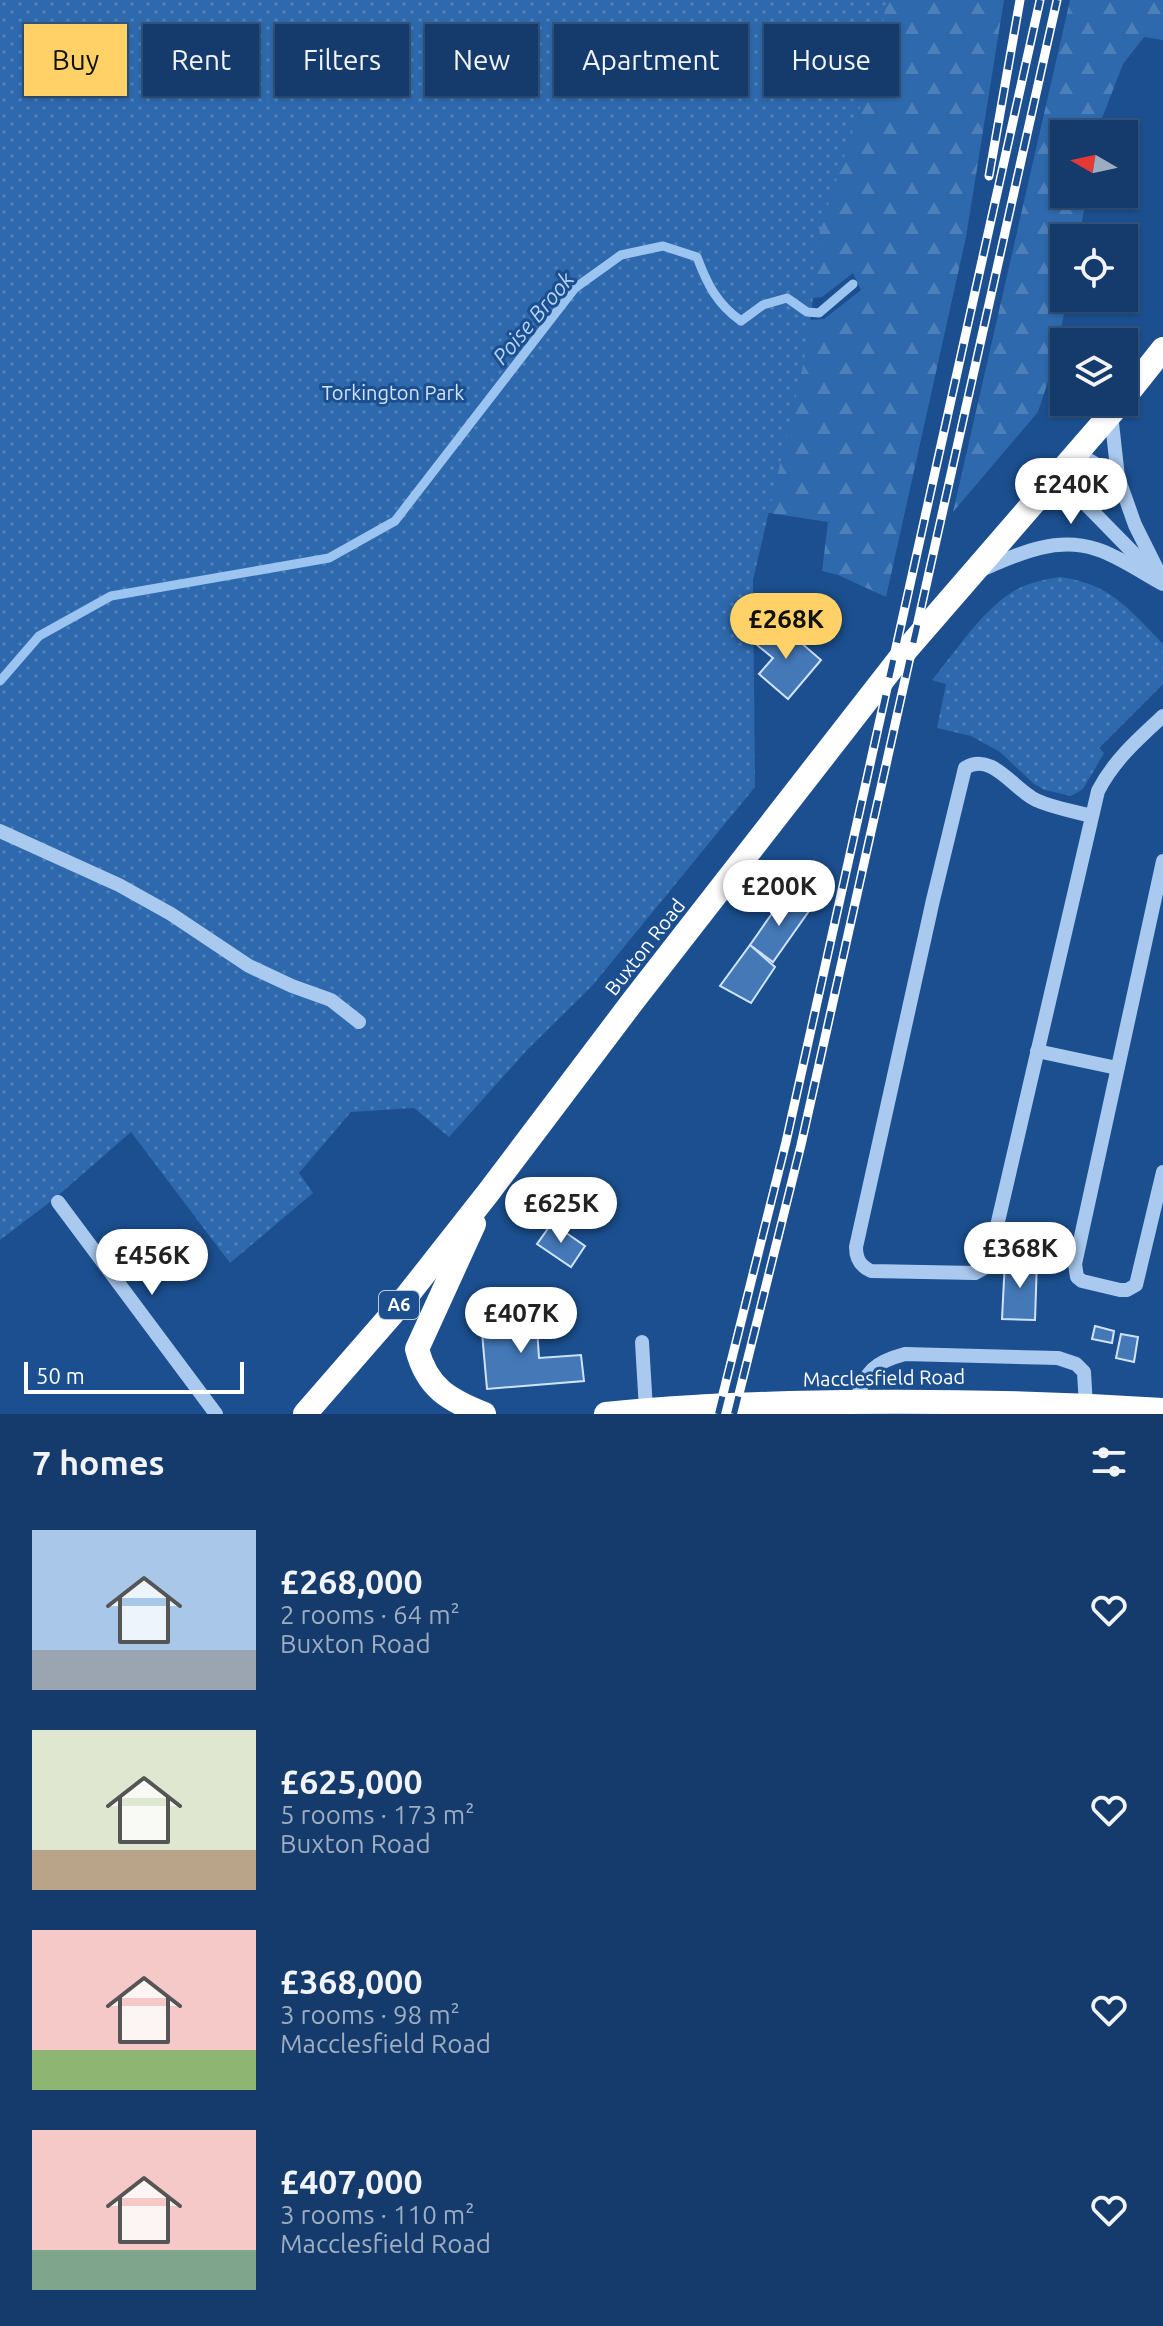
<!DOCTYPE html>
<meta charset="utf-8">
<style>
body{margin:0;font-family:Ubuntu,sans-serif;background:#214673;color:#f1f3f6;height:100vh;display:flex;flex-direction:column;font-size:30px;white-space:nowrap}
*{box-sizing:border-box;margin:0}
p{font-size:26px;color:#9dadc1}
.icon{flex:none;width:44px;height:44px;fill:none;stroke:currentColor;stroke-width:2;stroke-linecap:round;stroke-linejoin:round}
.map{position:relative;height:1414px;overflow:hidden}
.details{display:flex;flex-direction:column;background:#143b6b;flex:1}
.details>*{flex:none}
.top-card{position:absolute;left:24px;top:24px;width:1116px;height:72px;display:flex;gap:16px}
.needle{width:52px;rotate:279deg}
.controls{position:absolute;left:1050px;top:120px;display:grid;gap:16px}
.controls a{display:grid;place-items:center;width:88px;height:88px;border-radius:0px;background:#143b6b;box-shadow:0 2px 6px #0004,0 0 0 2px #33557e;font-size:40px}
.scale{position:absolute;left:24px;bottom:20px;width:220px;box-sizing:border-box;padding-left:8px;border:4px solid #fff;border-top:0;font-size:22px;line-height:28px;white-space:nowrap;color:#fff;-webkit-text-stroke:6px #1b4f8f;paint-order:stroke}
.price{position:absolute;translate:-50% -68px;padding:0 18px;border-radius:28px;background:#fff;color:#222;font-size:26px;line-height:52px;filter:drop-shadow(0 2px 4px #0008)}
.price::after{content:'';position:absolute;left:50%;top:48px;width:24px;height:18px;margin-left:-12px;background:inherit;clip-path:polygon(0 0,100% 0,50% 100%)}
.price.active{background:#ffd166;color:#111}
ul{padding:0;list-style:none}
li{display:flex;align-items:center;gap:24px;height:200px;padding:0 32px}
li span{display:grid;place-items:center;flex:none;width:224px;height:160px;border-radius:0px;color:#555}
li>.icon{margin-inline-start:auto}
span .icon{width:96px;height:96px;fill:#fffc;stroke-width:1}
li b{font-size:34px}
h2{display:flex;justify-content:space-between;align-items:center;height:96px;padding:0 32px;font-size:34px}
.pill{padding:0 28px;border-radius:0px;background:#143b6b;box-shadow:0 2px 6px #0004,0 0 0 2px #33557e;font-size:28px;line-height:72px}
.pill.active{background:#ffd166;color:#111}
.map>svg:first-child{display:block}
.forest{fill:url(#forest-firs)}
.park{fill:url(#park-dots)}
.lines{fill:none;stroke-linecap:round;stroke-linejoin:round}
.stream{stroke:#9cc4f0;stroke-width:9}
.building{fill:#4478b7;stroke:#cfe3fa;stroke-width:2}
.minor{stroke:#a9c9ee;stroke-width:14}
.highway{stroke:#fff;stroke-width:24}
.rail-casing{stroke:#fff;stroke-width:9}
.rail{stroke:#1b4f8f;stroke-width:6;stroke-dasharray:18;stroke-linecap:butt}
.labels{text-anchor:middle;stroke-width:6;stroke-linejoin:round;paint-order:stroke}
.shield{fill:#1b4f8f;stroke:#bbcadd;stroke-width:2}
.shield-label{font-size:18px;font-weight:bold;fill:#fff}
.park-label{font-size:20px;fill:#cfe3fa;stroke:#1b4f8f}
.street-label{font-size:20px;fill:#fff;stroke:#1b4f8f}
.water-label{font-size:22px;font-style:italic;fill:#b5d3f5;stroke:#1b4f8f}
</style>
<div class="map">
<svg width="1163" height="1414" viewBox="0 0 1163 1414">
<defs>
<pattern id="forest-firs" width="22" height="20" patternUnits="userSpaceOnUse" patternTransform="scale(2)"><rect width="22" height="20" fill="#2e69ad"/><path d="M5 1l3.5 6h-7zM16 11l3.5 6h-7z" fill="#4d80b9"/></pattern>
<pattern id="park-dots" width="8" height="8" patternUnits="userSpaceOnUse" patternTransform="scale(2)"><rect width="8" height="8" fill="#2e69ad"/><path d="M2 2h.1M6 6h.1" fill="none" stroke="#4d80b9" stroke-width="1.8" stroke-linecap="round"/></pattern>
</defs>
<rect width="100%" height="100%" fill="#1b4f8f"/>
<g class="forest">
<polygon points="832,0 1004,0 966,237 886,597 838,575 822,571 828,522 743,509 809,320 824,319 861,290 853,273 822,297 804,299"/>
<polygon points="1070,0 1163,0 1163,40 1144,37 1123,64 1096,134 1064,134 1064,194 1087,194 1079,238 1064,238 1064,298 1067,298 1055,360 1038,412 953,512"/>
</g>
<g class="park">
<polygon points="0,0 887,0 875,62 820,230 808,344 753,580 755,787 592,986 527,1050 449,1137 414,1108 351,1112 299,1173 313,1193 230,1263 131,1132 54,1199 0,1240"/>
<path d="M1059,577C1110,583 1129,609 1163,644V684L1099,748L1104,753L1083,789L1071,796L1045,790L1034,784L1000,752L971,736L937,728L946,684L932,680C957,650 979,614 1012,592C1026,583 1043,580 1059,577Z"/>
</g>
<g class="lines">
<path class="stream" d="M0,681L39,636L111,596L329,558L395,521L575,288L621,255L663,246L697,257C707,284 717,304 741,321L763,305L787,298L807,312L819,313L853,284"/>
</g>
<g class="building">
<polygon points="777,622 821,660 788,699 759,674 773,658 757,645"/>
<polygon points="785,895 809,911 773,962 750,945"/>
<polygon points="750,945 775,967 751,1003 720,986"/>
<polygon points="552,1223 585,1246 571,1267 537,1244"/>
<polygon points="1005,1260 1037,1261 1035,1320 1002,1319"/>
<polygon points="498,1308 499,1316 524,1313 525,1328 537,1327 539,1358 581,1355 584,1381 487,1389 480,1310"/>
<polygon points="1095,1326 1114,1331 1112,1343 1092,1339"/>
<polygon points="1121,1334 1138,1337 1134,1362 1116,1358"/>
</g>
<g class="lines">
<g class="minor">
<polyline points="1111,414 1118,477 1135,525 1163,581"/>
<polyline points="1077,453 1118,477"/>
<polyline points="1058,476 1154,574"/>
<path d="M981,570C1018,554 1055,536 1096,549C1119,556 1142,573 1163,584"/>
<path d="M1092,816C1073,811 1053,808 1036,800C1014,790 992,751 965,768L933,900L856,1247C856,1259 860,1266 871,1271L975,1273L986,1267L990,1256L1098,791C1114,760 1138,739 1163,716"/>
<polyline points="0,831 119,885 171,914 249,966 292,986 331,1000 359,1022"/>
<polyline points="1163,861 1075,1264 1077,1277 1082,1281 1120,1290 1127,1290 1136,1285 1163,1172"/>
<polyline points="1037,1051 1117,1068"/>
<polyline points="58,1202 216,1414"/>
<polyline points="642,1342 646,1410"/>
<path d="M856,1401C865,1371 875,1362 905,1354L1058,1358L1076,1364L1084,1372L1086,1406"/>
</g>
<g class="highway">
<polyline points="1124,398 1163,349"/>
<path d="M474,1224L417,1349C427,1388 449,1400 484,1414"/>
<polyline points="305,1414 399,1306 488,1193 633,1001 907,649 1121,402"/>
<path d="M606,1414C667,1407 728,1405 789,1403C914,1400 1038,1402 1163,1410"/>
</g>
<g class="rail-casing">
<g id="rail">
<polyline points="989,176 1020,0"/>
<polyline points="718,1414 786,1142 1040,0"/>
<polyline points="734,1414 801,1145 1057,0"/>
</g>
</g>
<use href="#rail" class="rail"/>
</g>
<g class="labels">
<rect class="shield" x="379" y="1291" width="40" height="28" rx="6"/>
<g class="shield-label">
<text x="399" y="1311">A6</text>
</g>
<g class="park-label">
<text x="393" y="400">Torkington Park</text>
</g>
<g class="street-label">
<text transform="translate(645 947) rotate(-52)" y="7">Buxton Road</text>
<text transform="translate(884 1378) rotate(-1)" y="7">Macclesfield Road</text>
</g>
<g class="water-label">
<text transform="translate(533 318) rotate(-50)" y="8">Poise Brook</text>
</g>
</g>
</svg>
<div class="controls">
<a><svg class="needle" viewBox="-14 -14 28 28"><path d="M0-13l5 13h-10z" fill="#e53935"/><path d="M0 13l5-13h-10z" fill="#9dadc1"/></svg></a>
<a><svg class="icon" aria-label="locate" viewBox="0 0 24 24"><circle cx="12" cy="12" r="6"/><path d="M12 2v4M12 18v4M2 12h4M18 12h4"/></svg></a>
<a><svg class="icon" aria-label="layers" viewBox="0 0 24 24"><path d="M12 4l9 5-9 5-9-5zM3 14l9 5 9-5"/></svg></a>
</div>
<div class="scale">50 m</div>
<b class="price" style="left:1071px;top:526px">£240K</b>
<b class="price active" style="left:786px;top:661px">£268K</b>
<b class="price" style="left:779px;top:928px">£200K</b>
<b class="price" style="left:561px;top:1245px">£625K</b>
<b class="price" style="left:1020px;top:1290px">£368K</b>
<b class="price" style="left:152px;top:1297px">£456K</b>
<b class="price" style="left:521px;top:1355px">£407K</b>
<div class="top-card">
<a class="pill active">Buy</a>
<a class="pill">Rent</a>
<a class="pill">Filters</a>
<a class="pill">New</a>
<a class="pill">Apartment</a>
<a class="pill">House</a>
</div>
</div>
<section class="details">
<h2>7 homes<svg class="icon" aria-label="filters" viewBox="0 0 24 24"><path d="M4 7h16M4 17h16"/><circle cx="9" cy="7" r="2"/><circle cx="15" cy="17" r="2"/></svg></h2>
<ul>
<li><span style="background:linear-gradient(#a9c7e8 75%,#9aa5b1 0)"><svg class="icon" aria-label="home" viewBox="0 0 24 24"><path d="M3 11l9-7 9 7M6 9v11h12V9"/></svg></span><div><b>£268,000</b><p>2 rooms · 64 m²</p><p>Buxton Road</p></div><svg class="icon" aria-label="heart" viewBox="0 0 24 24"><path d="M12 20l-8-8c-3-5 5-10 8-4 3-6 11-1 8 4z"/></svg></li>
<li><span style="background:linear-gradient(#dfe7d0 75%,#b9a48a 0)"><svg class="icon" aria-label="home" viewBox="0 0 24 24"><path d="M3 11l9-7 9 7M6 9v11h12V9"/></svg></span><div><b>£625,000</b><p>5 rooms · 173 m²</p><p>Buxton Road</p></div><svg class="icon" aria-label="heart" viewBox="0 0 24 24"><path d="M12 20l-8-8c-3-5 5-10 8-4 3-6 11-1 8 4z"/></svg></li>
<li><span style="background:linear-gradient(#f6c9c9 75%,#8fb573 0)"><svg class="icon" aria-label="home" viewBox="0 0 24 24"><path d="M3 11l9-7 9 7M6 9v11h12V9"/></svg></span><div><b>£368,000</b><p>3 rooms · 98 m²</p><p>Macclesfield Road</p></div><svg class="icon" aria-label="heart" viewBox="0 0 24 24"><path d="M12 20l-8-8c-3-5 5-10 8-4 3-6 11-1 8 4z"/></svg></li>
<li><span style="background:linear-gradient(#f6c9c9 75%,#7fa58c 0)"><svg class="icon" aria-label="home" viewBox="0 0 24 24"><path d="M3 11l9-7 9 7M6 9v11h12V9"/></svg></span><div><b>£407,000</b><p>3 rooms · 110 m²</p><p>Macclesfield Road</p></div><svg class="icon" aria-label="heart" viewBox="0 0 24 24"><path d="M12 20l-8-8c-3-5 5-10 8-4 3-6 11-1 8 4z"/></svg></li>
</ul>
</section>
